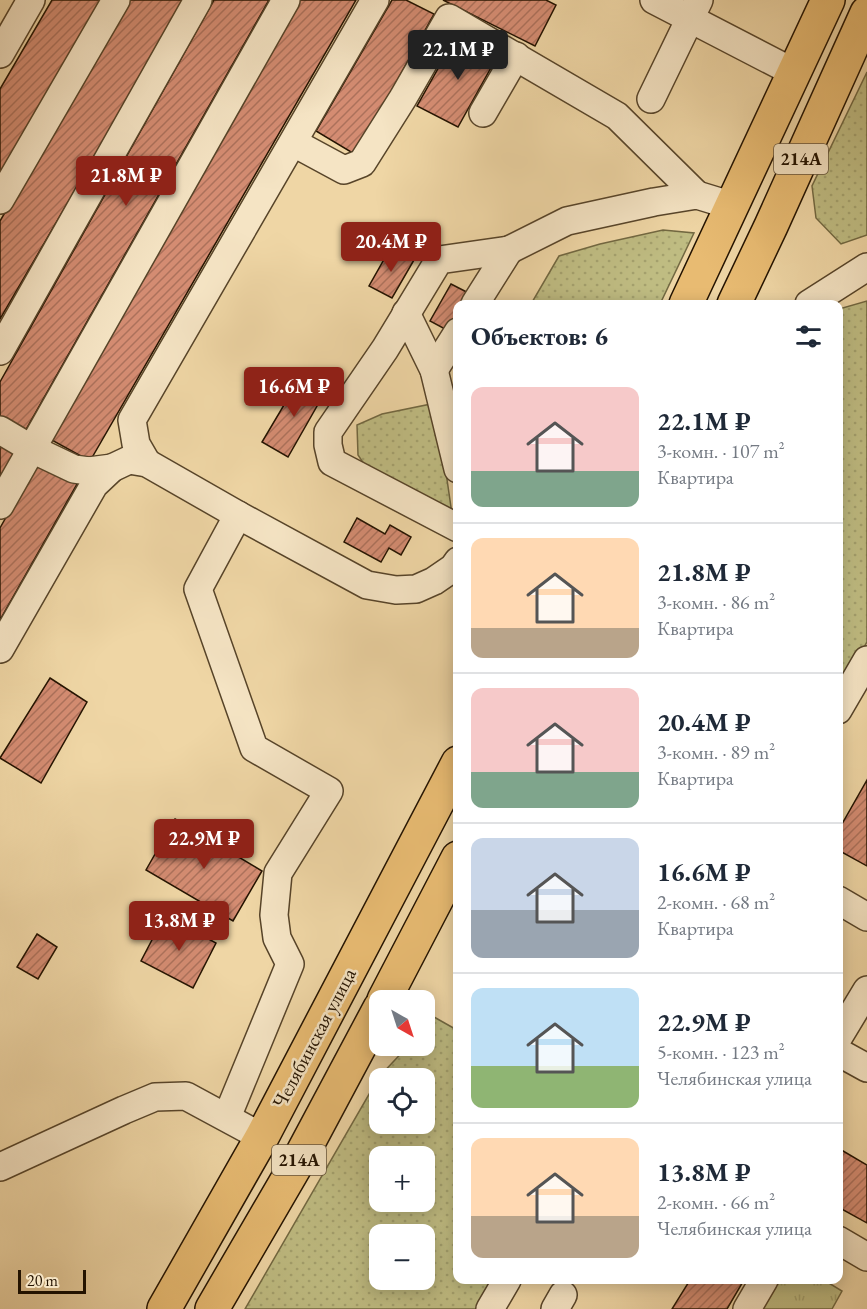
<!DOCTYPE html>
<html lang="ru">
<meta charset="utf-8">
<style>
body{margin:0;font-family:"EB Garamond",serif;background:#f2f2f3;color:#1f2937;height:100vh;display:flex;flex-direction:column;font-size:22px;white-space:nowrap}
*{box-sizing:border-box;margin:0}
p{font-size:20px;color:#747a83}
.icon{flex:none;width:33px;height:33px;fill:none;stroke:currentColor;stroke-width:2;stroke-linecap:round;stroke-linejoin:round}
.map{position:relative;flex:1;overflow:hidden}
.panel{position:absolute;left:453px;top:300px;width:390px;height:984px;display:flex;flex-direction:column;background:#fff;border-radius:12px;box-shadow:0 3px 15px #0003}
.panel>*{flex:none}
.needle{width:39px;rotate:141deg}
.buttons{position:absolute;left:369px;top:990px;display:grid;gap:12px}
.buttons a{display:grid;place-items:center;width:66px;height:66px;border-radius:12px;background:#fff;box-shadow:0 3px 15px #0003;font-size:30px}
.scale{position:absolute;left:18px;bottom:15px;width:68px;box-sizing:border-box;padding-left:6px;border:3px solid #241300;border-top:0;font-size:16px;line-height:21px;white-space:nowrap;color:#241300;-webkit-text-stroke:4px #f5e4c4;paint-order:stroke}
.price{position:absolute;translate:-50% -51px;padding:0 14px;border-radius:6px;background:#8f2418;color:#fff;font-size:20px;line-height:39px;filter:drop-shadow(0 2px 3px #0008)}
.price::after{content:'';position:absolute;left:50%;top:36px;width:18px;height:14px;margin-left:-9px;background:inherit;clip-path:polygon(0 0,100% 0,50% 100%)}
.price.selected{background:#222;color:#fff}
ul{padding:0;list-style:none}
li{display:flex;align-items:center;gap:18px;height:150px;padding:0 18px}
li+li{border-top:2px solid #e0e1e3}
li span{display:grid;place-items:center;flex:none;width:168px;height:120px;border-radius:12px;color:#555}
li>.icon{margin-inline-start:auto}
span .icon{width:72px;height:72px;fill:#fffc;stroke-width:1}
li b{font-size:26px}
h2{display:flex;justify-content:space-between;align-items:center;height:72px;padding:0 18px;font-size:26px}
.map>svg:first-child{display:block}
.grass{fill:url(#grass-dots);stroke:#726841;stroke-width:1.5;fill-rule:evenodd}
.park{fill:url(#park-tufts);stroke:#726841;stroke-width:1.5}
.building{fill:url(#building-hatch);stroke:#241300;stroke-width:1.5}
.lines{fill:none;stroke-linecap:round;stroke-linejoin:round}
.minor-casing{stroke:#574429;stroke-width:30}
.major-casing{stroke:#241300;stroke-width:36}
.minor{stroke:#f5e4c4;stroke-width:27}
.major{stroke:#e8bb72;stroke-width:33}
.labels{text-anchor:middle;stroke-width:5;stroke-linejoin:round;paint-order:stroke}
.shield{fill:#f5e4c4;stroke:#63523b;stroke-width:1.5}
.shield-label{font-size:18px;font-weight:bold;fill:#241300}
.street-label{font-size:20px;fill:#241300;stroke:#f5e4c4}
</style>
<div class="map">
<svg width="867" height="1309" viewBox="0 0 867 1309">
<defs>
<pattern id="grass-dots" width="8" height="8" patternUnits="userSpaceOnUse" patternTransform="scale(1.5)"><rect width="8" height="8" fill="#bfbc82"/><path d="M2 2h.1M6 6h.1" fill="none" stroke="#a4a16e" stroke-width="1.8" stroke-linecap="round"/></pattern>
<pattern id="park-tufts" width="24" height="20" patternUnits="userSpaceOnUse" patternTransform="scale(1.5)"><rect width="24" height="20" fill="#bfbc82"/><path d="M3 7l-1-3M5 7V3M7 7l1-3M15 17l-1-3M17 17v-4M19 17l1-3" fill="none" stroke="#a4a16e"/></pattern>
<pattern id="building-hatch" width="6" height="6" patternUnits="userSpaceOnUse" patternTransform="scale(1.5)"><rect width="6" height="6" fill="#d48c72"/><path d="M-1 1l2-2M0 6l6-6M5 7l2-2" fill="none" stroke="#ac715b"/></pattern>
</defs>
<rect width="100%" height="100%" fill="#efd6a5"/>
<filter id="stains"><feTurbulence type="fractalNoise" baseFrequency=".00333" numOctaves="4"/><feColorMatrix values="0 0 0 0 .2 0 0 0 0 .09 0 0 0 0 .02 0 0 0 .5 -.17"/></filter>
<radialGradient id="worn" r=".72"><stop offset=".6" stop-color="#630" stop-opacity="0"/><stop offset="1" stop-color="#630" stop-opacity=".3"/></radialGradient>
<g class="grass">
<polygon points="867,72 867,235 841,244 816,218 812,186"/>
<polygon points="663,230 694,233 660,304 531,304 559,256 600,244"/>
<path d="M867,301V642C860,654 853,675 839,679V309Z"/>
<polygon points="436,403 453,521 370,473 358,455 357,425 382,414"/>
<path d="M434,1017L457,1030L458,1280H494L477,1309H245L379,1077L408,1046H424L425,1028ZM380,1078H424V1124H380ZM380,1156H424V1202H380ZM380,1234H424V1280H380Z"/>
</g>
<polygon class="park" points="772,1280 824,1280 842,1291 832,1309 754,1309"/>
<g class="building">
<polygon points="52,0 105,0 0,181 0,89"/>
<polygon points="129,0 186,0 0,319 0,221"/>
<polygon points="214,0 269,0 24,433 0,419 0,382"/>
<polygon points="300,0 356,0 90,461 48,438"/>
<polygon points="392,0 406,0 434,14 356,155 316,131"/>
<polygon points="443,0 546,0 556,5 535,46"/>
<polygon points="457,35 498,55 458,127 417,106"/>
<polygon points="391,247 414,260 392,298 369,286"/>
<polygon points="451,284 490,304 458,304 458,336 430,321"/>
<polygon points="300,378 325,392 288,457 262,442"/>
<polygon points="0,444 16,453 0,483"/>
<polygon points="37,462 77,484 0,620 0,528"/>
<polygon points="357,518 385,534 390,525 411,537 401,555 389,548 381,562 344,542"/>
<polygon points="50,678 87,702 41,783 0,758"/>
<polygon points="867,780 867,866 838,850 838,831"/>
<polygon points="175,819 262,871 233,921 146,870"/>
<polygon points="165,915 216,943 193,988 141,961"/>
<polygon points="37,934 57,947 38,979 17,967"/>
<polygon points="838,1148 867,1165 867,1223 838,1207"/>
<polygon points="690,1280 744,1280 727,1309 672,1309"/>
</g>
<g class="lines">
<g class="minor-casing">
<g id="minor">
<polyline points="654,0 795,73"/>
<polyline points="0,54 31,0"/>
<polyline points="651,99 699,0"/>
<polyline points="483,113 516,56"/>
<polyline points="294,143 344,170 362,163 403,98 449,18 617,116 697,195"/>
<polyline points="0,200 116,0"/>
<polyline points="475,304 509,250"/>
<polyline points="809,304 867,267"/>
<polyline points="406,313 434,370 458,469"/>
<polyline points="0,351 198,0"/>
<polyline points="434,370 458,332"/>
<polyline points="0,430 32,449 74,469 89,471 112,468"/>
<polyline points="147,463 136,444 132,420 375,0"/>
<polyline points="0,505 286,0"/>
<polyline points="458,528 332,462 328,445 328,432 385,349 439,260 509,250 567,221 654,202 697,195 733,206"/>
<polyline points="0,649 94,485 112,468 129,460 147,463 238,515 367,585 396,590 416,589 434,581 453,568 458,561"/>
<polyline points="838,710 867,660"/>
<polyline points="838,900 867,917"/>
<polyline points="838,1038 867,990"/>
<polyline points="838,1052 867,1068"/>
<polyline points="227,1117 290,964 277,938 274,915 278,873 329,791 254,748 198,589 238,515"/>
<polyline points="0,1167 124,1110 155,1097 186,1096 262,1137"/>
<polyline points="838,1240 867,1257"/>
<polyline points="490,1309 507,1280"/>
<polyline points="555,1309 563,1295"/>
<polyline points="747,1309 764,1280"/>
</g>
</g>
<g class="major-casing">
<g id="major">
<polyline points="686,304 828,0"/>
<polyline points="734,304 771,226 867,13"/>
<polyline points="384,1000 458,858"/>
<polyline points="164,1309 262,1137 458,763"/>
<polyline points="212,1309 300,1158 380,1008"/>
</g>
</g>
<use href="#minor" class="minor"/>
<use href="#major" class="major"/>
</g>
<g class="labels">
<g class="shield">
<rect x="774" y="144" width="54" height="30" rx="4.5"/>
<rect x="272" y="1145" width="54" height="30" rx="4.5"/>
</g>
<g class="shield-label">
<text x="801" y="165">214А</text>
<text x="299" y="1166">214А</text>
</g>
<g class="street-label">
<text transform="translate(314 1038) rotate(-62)" y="7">Челябинская улица</text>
</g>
</g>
<rect width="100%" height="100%" filter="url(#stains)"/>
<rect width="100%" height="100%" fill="url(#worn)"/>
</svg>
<div class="buttons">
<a><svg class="needle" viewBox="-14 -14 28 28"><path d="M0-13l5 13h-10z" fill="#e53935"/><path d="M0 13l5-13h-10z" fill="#747a83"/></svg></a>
<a><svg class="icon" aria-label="locate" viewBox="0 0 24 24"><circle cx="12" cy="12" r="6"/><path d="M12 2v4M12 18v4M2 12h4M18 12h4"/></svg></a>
<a>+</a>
<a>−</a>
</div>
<div class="scale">20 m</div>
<b class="price selected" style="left:458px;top:81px">22.1M ₽</b>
<b class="price" style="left:126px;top:207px">21.8M ₽</b>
<b class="price" style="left:391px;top:273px">20.4M ₽</b>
<b class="price" style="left:294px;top:418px">16.6M ₽</b>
<b class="price" style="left:204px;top:870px">22.9M ₽</b>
<b class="price" style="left:179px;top:952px">13.8M ₽</b>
<section class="panel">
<h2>Объектов: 6<svg class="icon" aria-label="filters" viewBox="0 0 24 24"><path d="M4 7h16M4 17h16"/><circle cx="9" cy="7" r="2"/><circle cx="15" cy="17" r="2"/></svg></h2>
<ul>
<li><span style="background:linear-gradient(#f6c9c9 70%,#7fa58c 0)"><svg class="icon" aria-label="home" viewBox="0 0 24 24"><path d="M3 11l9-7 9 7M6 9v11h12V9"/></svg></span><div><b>22.1M ₽</b><p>3-комн. · 107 m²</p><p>Квартира</p></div></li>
<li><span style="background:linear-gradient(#ffd9b3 75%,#b9a48a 0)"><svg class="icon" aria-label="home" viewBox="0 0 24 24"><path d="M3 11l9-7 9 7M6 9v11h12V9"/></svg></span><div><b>21.8M ₽</b><p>3-комн. · 86 m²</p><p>Квартира</p></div></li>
<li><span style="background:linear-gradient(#f6c9c9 70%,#7fa58c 0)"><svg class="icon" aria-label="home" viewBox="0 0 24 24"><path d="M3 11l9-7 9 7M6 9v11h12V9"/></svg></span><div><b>20.4M ₽</b><p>3-комн. · 89 m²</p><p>Квартира</p></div></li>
<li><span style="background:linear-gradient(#c9d6e8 60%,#9aa5b1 0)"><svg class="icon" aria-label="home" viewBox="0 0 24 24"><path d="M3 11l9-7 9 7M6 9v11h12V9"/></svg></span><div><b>16.6M ₽</b><p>2-комн. · 68 m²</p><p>Квартира</p></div></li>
<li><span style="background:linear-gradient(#bfe0f5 65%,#8fb573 0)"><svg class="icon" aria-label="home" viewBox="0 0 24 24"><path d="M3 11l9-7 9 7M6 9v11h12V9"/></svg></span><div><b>22.9M ₽</b><p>5-комн. · 123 m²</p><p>Челябинская улица</p></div></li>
<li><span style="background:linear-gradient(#ffd9b3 65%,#b9a48a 0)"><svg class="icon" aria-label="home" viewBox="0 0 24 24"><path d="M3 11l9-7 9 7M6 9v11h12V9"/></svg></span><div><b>13.8M ₽</b><p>2-комн. · 66 m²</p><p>Челябинская улица</p></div></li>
</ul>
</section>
</div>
